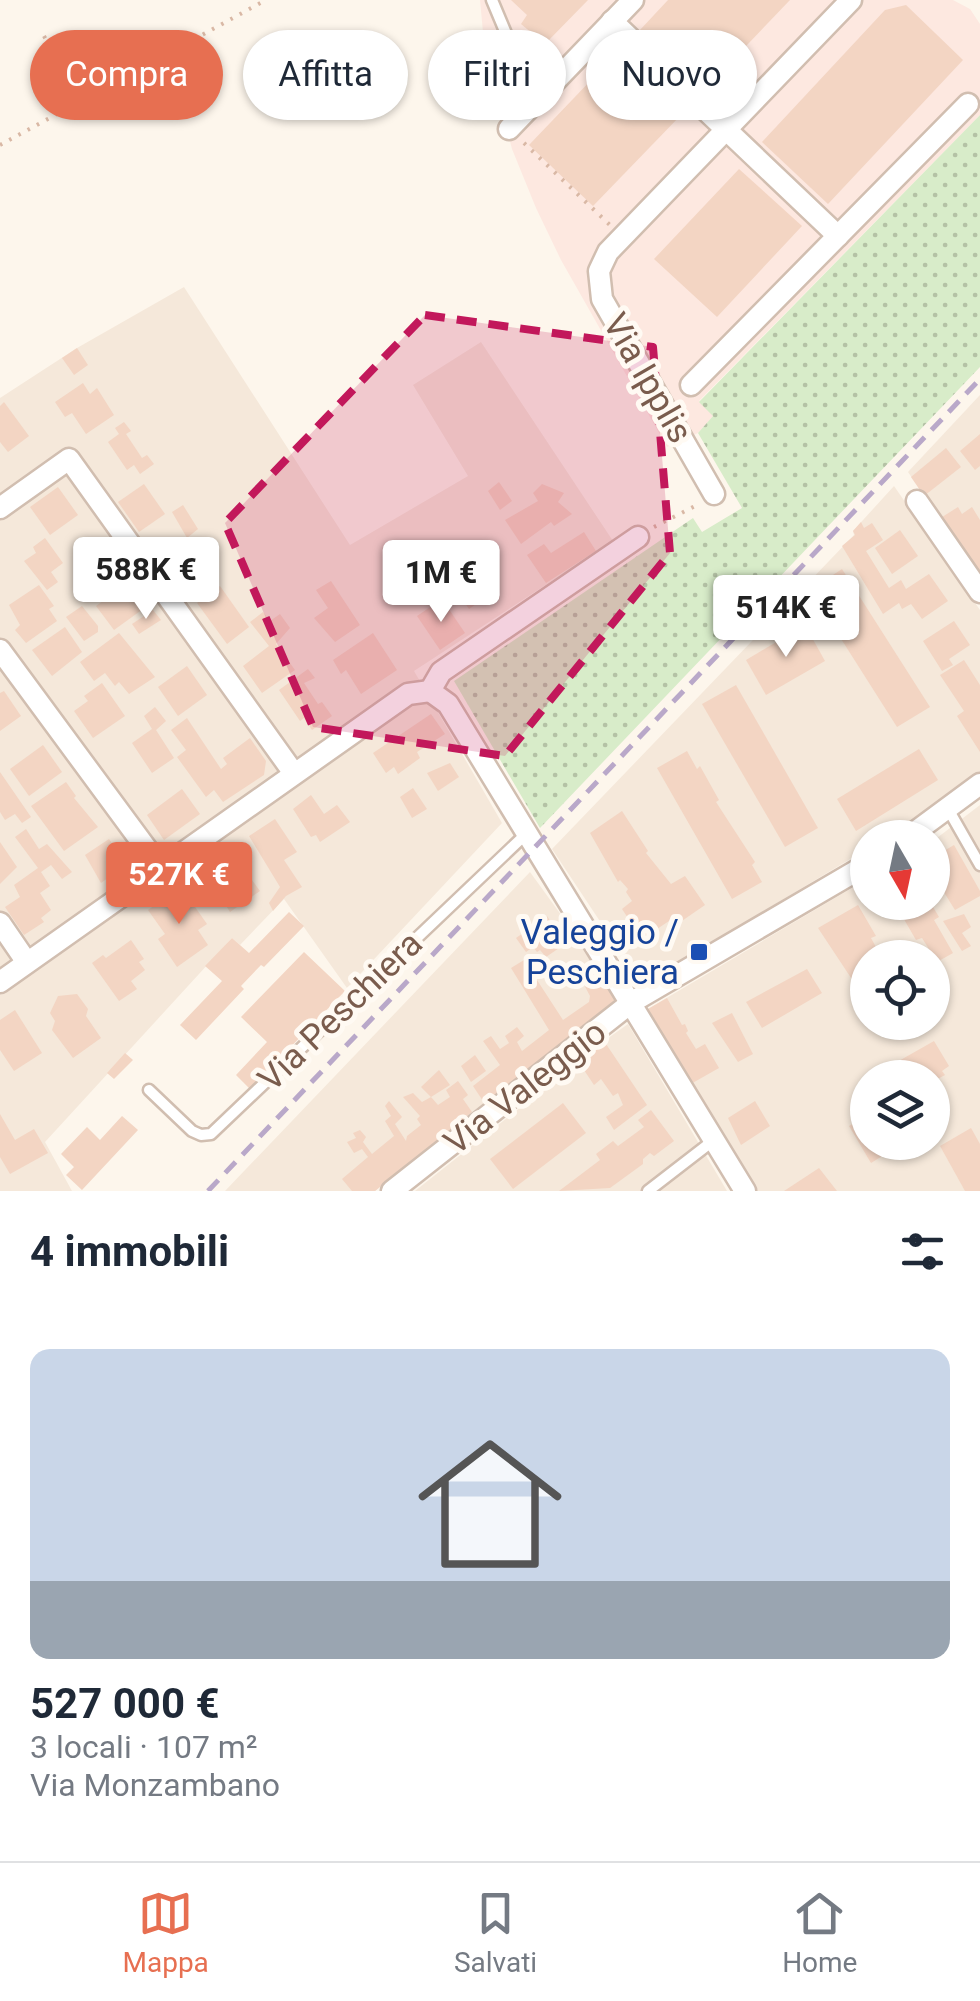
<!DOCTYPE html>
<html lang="it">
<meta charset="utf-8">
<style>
body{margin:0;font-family:Roboto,sans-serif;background:#f6f6f7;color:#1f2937;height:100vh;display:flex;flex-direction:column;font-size:38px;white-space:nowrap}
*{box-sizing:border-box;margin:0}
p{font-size:32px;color:#747a83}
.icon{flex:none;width:55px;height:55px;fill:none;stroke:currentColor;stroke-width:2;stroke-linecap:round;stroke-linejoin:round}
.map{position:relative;height:1191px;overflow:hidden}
.side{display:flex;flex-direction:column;background:#fff;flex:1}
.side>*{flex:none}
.guide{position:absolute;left:30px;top:30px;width:920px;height:90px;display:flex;gap:20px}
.needle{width:65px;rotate:171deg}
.fabs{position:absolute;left:850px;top:820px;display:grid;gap:20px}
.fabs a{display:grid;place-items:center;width:100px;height:100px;border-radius:50%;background:#fff;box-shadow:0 2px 8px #0004;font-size:50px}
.price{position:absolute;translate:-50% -85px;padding:0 22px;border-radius:10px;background:#fff;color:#222;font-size:32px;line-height:65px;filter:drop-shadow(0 2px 5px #0008)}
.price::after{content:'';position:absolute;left:50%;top:60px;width:30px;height:22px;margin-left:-15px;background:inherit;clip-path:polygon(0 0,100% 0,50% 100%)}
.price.active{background:#e76f51;color:#fff}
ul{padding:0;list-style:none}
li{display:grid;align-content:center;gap:20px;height:530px;padding:0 30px}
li+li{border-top:2px solid #e0e1e3}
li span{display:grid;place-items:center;height:310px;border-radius:20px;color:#555}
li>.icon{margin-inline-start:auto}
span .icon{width:180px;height:180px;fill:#fffc;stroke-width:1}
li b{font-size:42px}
h2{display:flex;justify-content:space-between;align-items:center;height:120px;padding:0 30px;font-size:42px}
.pill{padding:0 35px;border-radius:45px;background:#fff;box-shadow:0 2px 8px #0004;font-size:35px;line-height:90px}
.pill.active{background:#e76f51;color:#fff}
.tabs{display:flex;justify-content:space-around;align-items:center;height:140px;border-top:2px solid #e0e1e3;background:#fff;font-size:28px;color:#747a83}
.tabs a{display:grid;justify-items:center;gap:5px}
.tabs .active{color:#e76f51}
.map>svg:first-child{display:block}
.residential{fill:#f5e8da;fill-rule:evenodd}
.commercial{fill:#fde8e0}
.green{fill:url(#green-dots)}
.building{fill:#f3d5c3}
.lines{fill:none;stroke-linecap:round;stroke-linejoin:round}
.service-casing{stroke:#d1beb0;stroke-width:15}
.minor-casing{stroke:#d1beb0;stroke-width:25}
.path{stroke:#d9b8a5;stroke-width:4;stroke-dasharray:2.5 8;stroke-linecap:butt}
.service{stroke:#fff;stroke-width:10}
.minor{stroke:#fff;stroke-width:20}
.rail{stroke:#b9a8c9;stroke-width:5;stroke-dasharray:15 10;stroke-linecap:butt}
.marked{fill:#c2185b;fill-opacity:0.2;stroke:#c2185b;stroke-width:8;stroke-dasharray:20 12;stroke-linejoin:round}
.transit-dot{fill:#1a4fb4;stroke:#fffaf3;stroke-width:4}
.labels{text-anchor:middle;stroke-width:10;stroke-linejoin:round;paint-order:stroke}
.street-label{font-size:35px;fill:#7a5c4d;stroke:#fffaf3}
.transit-label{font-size:35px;fill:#164399;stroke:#fffaf3;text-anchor:end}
</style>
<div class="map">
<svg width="980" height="1191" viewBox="0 0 980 1191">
<defs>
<pattern id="green-dots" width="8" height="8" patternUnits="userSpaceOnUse" patternTransform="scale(2.5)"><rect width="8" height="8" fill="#d8ecc9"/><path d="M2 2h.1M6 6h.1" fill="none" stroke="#b4c2a5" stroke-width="1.8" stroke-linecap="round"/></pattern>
</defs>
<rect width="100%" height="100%" fill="#fdf6ec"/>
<g class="residential">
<polygon points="184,287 350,545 468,476 413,385 481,342 613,541 414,671 502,823 347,988 284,899 240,945 232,938 45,1142 72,1191 0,1191 0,398 77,348"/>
<polygon points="980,395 980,577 908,472"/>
<polygon points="894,486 980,610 980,772 950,797 886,837 868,838 867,849 660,973 629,965 552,849 854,535 853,531"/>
<path d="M980,805V1191H756L689,1085L648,1009L867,879L868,902H932L933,841ZM868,958H932V1022H868ZM868,1078H932V1142H868Z"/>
<polygon points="530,872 624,1002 472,1112 375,1191 225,1191"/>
<polygon points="628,1024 727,1191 415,1191 604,1041"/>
</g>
<polygon class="commercial" points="480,0 953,0 970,9 980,24 980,115 699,401 714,415 698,433 667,447 561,260 536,208 512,149 484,43"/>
<polygon class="green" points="980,115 980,367 540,828 454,681 693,518 702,532 742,508 698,433 713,416 699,402"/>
<g class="building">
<polygon points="511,0 588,0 545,44 521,24 527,15"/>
<polygon points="668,0 790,0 703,91 639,31"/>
<polygon points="906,5 963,60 828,204 762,142 885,10"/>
<polygon points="617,53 681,115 593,206 529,145"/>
<polygon points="739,169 802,226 717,317 654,259"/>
<polygon points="77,348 88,365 74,375 62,358"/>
<polygon points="83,383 90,394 97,388 114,415 86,434 72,413 65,417 55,402"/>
<polygon points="4,402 29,436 8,452 0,442 0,406"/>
<polygon points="124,422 131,431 126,434 142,458 147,455 154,464 140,474 134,465 127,470 108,442 119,434 115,428"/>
<polygon points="980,434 980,466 975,470 960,451"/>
<polygon points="946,448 961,467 924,496 911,477"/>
<polygon points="499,482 512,501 500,510 488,491"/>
<polygon points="144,484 165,514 139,532 118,502"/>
<polygon points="542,484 564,493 558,502 572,514 554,526 551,522 521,544 505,520 538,501 533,493"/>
<polygon points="58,487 78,515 50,535 30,507"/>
<polygon points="183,505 198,529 187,538 172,512"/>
<polygon points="958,507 962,514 972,507 980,520 980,577 939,519"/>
<polygon points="861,522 864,528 872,523 883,540 866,551 889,588 901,580 906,589 929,574 948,601 922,619 911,604 902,609 899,603 883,614 842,546 855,535 853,531"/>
<polygon points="900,530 918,556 892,574 875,548"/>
<polygon points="584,532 596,551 546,583 527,555 544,544 551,553"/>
<polygon points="45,538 63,563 51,572 58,582 47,590 24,561 36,553 33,547"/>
<polygon points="108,542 128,569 104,585 106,589 97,595 90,587 100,580 85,558"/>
<polygon points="455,545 489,595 469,609 435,559"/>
<polygon points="189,548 198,560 207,553 217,566 187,587 169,561"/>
<polygon points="423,561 433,575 413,589 402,575"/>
<polygon points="842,569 930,707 897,727 810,590"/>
<polygon points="132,580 150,604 114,630 96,606"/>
<polygon points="331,581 360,625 335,642 314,618 328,608 316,590"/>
<polygon points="39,585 54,606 49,609 57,621 26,643 15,630 20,625 9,605"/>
<polygon points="220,586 249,627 227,644 197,603"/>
<polygon points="442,599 465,633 440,650 417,616"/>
<polygon points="82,606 98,626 98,632 84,641 66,617"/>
<polygon points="153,610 161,620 139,634 132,624"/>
<polygon points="263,612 270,621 280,614 290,628 276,644 295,670 262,693 243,666 269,646 250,622"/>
<polygon points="954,621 970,645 949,659 953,665 942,671 923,641"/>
<polygon points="805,625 825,661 766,695 746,660"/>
<polygon points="65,627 82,652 52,676 32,650"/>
<polygon points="119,633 155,677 129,694 119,682 115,686 105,673 94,681 80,662"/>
<polygon points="373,633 397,670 361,694 346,670 341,674 333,660"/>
<polygon points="964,660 980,685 980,752 957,716 964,711 940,675"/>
<polygon points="187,666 207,695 178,716 158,687"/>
<polygon points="308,669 315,678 304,683 318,704 322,702 332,716 312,730 304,718 300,721 279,690"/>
<polygon points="102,683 125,716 93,738 74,711 88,701 84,696"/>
<polygon points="736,685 818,828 785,847 702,704"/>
<polygon points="4,691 21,716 0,731 0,693"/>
<polygon points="155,707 166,721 156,730 174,758 152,773 132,743 152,729 144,716"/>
<polygon points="431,714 445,734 417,752 420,758 398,774 394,767 386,773 373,753"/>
<polygon points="187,718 221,769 227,764 223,758 250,738 266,761 264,775 223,802 214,790 206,797 177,757 186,750 171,730"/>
<polygon points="43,745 62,772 29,796 10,769"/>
<polygon points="919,749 938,780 856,831 837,799"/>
<polygon points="687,751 697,769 700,766 719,800 716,802 755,862 752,865 762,882 732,899 657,768"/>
<polygon points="450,763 459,777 438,791 427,773"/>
<polygon points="0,772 31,817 22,823 15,814 5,820 0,812"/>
<polygon points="66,782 76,796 74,798 98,827 64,851 31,806"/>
<polygon points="413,788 427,809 412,818 400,797"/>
<polygon points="182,789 200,814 164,840 147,815"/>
<polygon points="311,795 324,814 337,805 350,822 320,842 316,835 311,837 293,809"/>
<polygon points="622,811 648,851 646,853 671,884 685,876 705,905 676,925 672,919 642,939 622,909 632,901 626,892 628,889 620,880 618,882 590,833"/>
<polygon points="275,819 297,852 284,860 302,887 286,896 273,911 269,903 280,887 249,836"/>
<polygon points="26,829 39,849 47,844 72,872 62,879 51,865 41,872 50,886 40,893 51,910 41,918 44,922 24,935 5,907 20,897 14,885 38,868 15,837"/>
<polygon points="109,839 127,864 101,883 85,855"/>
<polygon points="0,842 17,867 0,884"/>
<polygon points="954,845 980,891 980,896 955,910 932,873 932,858"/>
<polygon points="233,854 260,891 230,912 206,874"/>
<polygon points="181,887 207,924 198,930 208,945 177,967 158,939 165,934 148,910"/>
<polygon points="894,902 930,902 939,917 934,920 953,953 937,962 922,938 916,940"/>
<polygon points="858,905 876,936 871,938 882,958 868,958 868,1011 861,1001 865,999 818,928"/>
<polygon points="289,912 304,926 264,967 261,965 241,986 244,989 196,1040 180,1025 222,981 205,966 232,938 249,953"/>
<polygon points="964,914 971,927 962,933 971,946 962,951 943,921"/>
<polygon points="547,916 565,944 546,957 540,950 537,952 533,947 526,952 516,938"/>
<polygon points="131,940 144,959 139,962 145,970 131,981 137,989 119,1001 92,963 103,955 106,958"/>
<polygon points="304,952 345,991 250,1089 236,1075 267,1042 241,1017"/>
<polygon points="524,960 563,1020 589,1002 590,996 582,981 600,969 624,1002 485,1104 473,1086 500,1065 483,1041 491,1036 500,1049 509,1043 505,1036 517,1027 524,1036 517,1042 522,1051 549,1030 511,968"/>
<polygon points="807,969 822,993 762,1028 746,1002"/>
<polygon points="77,994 88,1009 86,1016 101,1038 73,1058 52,1030 55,1021 50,1013 58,996"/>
<polygon points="667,998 682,1025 685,1024 688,1031 686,1033 696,1049 705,1044 719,1068 689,1085 648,1009"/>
<polygon points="15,1010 42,1053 14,1071 0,1050 0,1020"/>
<polygon points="732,1013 753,1054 738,1062 712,1023"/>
<polygon points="604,1041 647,1105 614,1130 606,1117 623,1105 618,1093 613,1096 601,1079 594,1085 580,1064"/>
<polygon points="934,1041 949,1066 942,1071 945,1075 932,1082 932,1078 906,1078 897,1062"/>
<polygon points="125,1053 133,1060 114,1079 107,1073"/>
<polygon points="475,1055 486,1071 471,1082 461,1066"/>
<polygon points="439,1070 450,1085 431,1097 438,1105 450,1097 446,1090 458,1081 468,1095 463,1099 472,1112 375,1191 352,1191 342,1179 368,1157 362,1149 354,1153 347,1142 356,1138 353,1133 360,1130 366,1137 363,1142 372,1154 394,1136 385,1121 391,1116 385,1106 389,1101 402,1117 395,1124 406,1141 407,1136 421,1125 417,1119 420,1116 403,1097 413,1093 422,1102 431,1097 421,1087"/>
<polygon points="755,1101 770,1126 741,1145 728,1118"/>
<polygon points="563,1103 586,1133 513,1189 490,1159"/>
<polygon points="651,1110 674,1141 654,1156 650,1153 643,1159 643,1164 610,1188 559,1191 600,1160 596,1154 613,1141 618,1146 644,1127 638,1120"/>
<polygon points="0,1114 15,1140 34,1129 48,1153 10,1174 0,1157"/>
<polygon points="868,1115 868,1142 905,1142 871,1163 849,1126"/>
<polygon points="122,1116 138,1130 82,1190 66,1175 74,1167 61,1154 87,1127 100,1140"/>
<polygon points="971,1128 980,1144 980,1191 965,1191 940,1146"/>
<polygon points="819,1168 837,1191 784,1191"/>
</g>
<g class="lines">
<g class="service-casing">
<g id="service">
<polyline points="492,0 510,43 552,82"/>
<polyline points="948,809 980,865"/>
<polyline points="149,1090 192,1131 201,1135 211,1134 526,834"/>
<polyline points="648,1191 714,1140"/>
</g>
</g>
<g class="minor-casing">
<g id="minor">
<polyline points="612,21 838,236"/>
<polyline points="509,129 633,0"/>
<polyline points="691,385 968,104"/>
<polyline points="714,494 602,299 599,271 608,252 851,0"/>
<polyline points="917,501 980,592"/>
<polyline points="0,508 69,459 293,772"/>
<polyline points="0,650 160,867"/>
<polyline points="430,691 448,704 745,1191"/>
<polyline points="430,691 441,672 638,537"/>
<polyline points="907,838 980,784"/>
<polyline points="0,923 26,961"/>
<polyline points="0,982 408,694 430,691"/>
<polyline points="392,1191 632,1002 868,864"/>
</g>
</g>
<g class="path">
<polyline points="44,36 80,99"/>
<polyline points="524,143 611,226"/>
<polyline points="0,145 266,0"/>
<polyline points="654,527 699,504"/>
</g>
<use href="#service" class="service"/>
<use href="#minor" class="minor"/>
<polyline class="rail" points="208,1191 980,379"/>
</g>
<path class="marked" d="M425,315L653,347L670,553L505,756L313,727L225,523Z"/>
<rect class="transit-dot" x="689" y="942" width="20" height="20" rx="5"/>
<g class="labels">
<g class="street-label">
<text transform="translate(648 378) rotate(60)" y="12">Via Ipplis</text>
<text transform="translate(340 1011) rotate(-44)" y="12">Via Peschiera</text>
<text transform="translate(525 1087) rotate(-38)" y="12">Via Valeggio</text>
</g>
<g class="transit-label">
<text x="679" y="944">Valeggio /<tspan x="679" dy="40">Peschiera</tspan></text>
</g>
</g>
</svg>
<div class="fabs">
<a><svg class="needle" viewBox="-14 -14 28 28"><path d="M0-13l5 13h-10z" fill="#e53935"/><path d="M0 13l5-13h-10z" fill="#747a83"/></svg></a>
<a><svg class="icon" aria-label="locate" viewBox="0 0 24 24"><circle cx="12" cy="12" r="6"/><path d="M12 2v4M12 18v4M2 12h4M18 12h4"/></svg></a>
<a><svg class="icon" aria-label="layers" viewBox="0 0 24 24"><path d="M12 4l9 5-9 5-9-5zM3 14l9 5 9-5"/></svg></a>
</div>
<b class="price" style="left:146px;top:622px">588K €</b>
<b class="price" style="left:441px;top:625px">1M €</b>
<b class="price" style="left:786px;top:660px">514K €</b>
<b class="price active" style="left:179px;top:927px">527K €</b>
<div class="guide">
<a class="pill active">Compra</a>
<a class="pill">Affitta</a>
<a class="pill">Filtri</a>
<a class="pill">Nuovo</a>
</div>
</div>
<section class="side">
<h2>4 immobili<svg class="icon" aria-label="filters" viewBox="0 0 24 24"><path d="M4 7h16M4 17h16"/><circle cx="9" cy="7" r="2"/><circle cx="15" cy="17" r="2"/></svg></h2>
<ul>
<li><span style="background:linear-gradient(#c9d6e8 75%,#9aa5b1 0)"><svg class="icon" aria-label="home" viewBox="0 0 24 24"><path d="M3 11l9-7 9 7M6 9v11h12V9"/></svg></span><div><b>527 000 €</b><p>3 locali · 107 m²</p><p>Via Monzambano</p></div></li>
</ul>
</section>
<nav class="tabs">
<a class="active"><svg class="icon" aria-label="map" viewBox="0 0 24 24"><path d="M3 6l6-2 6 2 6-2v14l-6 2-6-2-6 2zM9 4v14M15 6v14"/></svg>Mappa</a>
<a><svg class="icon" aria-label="saved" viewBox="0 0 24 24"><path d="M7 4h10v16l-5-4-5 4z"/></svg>Salvati</a>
<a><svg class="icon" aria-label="home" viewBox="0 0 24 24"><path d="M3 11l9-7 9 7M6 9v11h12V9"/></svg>Home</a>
</nav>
